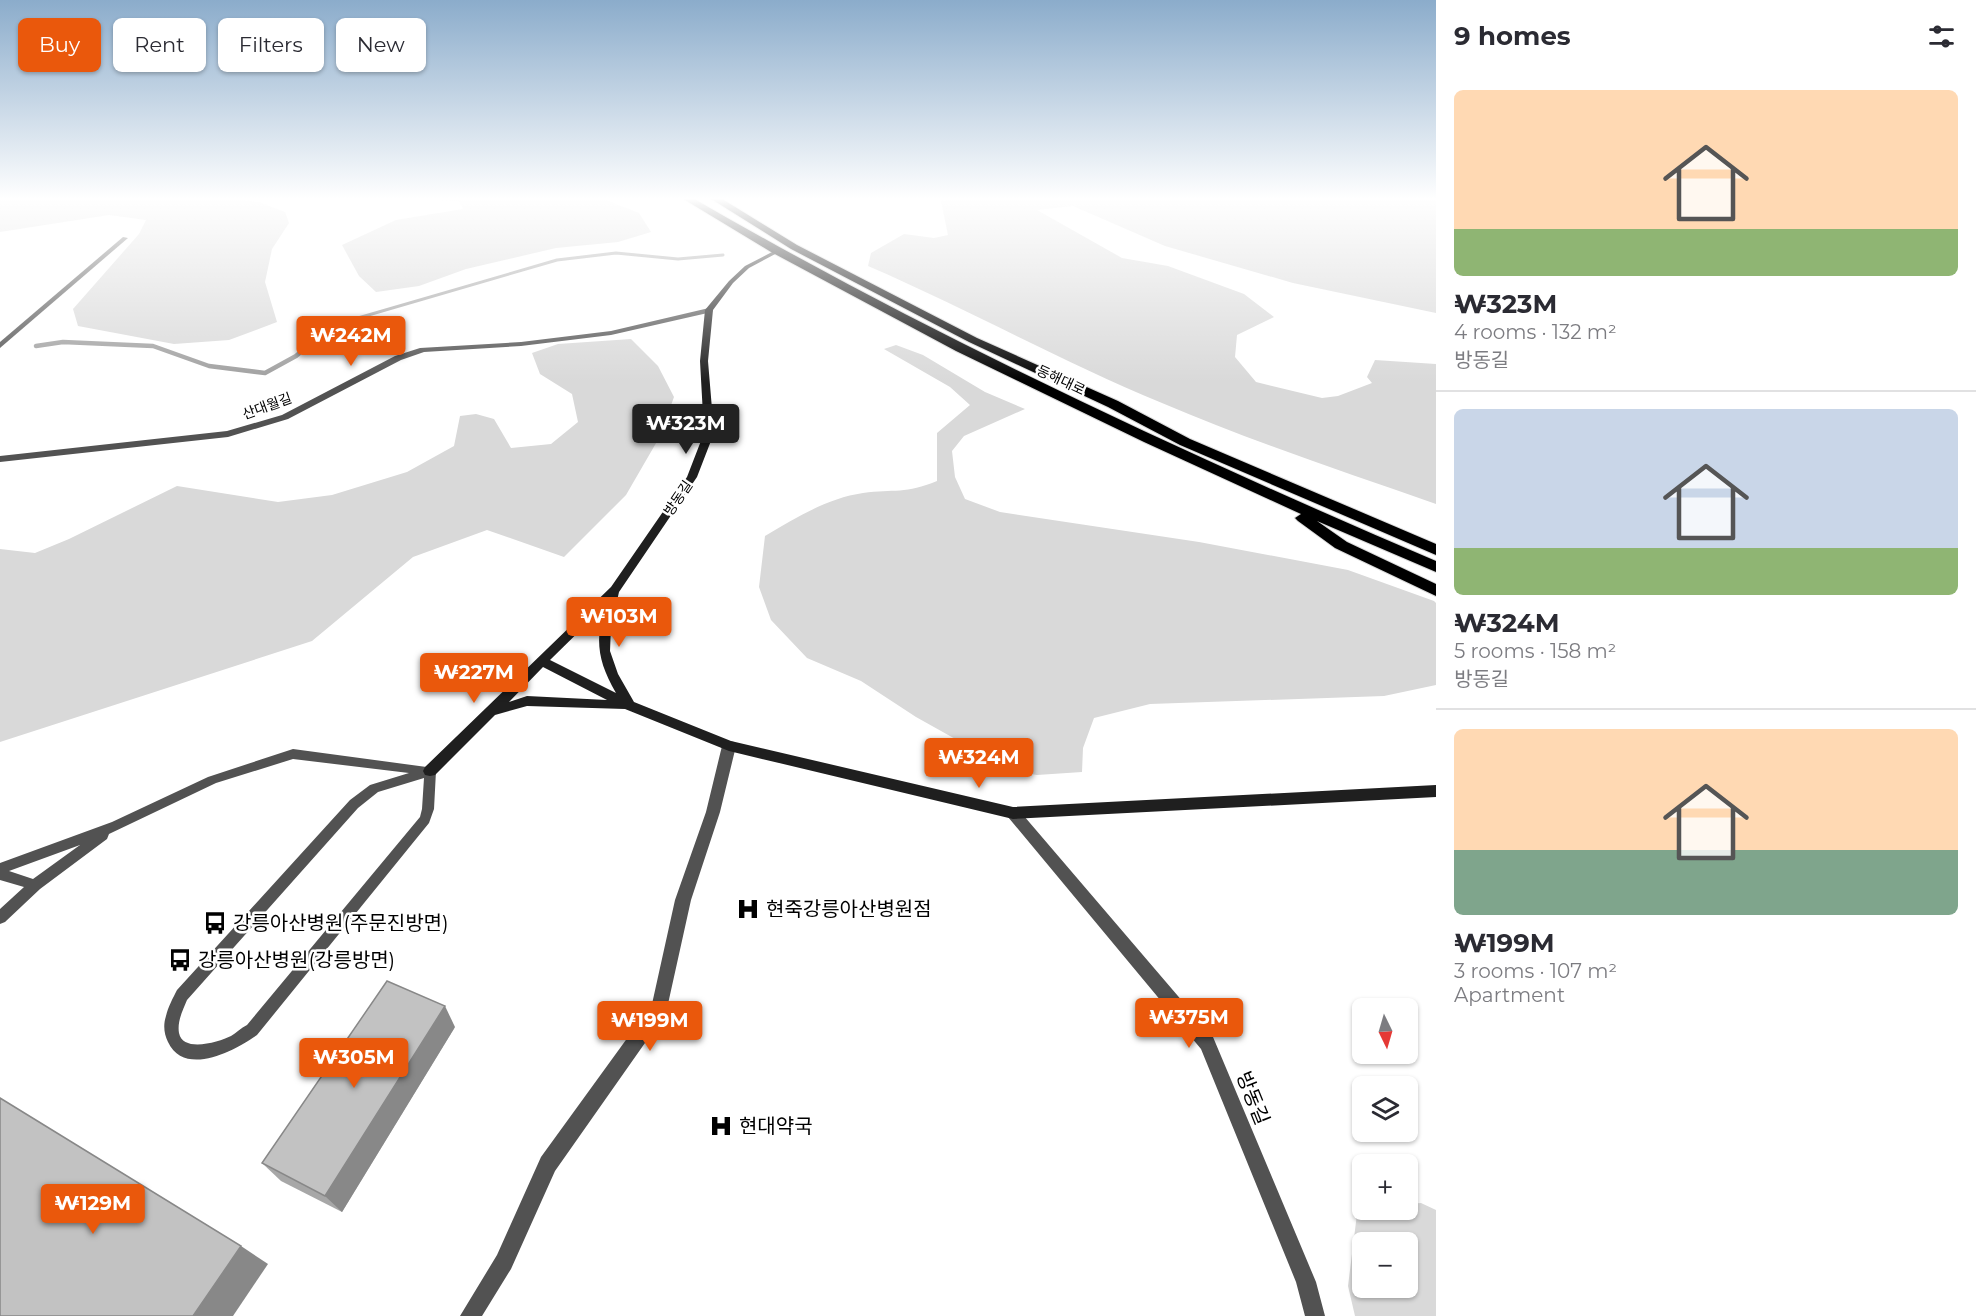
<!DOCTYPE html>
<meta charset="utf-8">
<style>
body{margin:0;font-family:Montserrat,"Noto Sans KR",sans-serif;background:#f2f2f3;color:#2b2b33;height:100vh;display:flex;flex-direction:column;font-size:22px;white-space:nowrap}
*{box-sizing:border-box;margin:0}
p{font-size:20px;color:#7c7c81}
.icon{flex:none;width:33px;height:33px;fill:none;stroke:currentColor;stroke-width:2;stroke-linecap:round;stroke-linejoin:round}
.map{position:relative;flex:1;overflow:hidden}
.sheet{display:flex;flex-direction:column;background:#fff;width:540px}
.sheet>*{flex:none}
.top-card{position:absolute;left:18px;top:18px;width:570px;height:54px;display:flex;gap:12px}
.needle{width:39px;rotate:175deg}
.buttons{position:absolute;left:1352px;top:998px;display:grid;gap:12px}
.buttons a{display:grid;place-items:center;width:66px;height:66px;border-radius:9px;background:#fff;box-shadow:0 2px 4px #0004;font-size:30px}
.price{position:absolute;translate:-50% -51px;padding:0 14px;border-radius:6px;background:#ea580c;color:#fff;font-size:20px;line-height:39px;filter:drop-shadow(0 2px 3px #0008)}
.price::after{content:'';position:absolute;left:50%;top:36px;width:18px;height:14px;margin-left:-9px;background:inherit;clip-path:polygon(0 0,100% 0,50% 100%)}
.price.current{background:#222;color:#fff}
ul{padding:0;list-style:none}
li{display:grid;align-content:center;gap:12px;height:318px;padding:0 18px}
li+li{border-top:2px solid #e1e1e2}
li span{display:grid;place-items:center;height:186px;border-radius:9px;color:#555}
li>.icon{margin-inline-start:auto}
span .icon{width:108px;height:108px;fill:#fffc;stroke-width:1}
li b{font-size:26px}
h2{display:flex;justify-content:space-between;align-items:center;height:72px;padding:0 18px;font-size:26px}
.pill{padding:0 21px;border-radius:9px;background:#fff;box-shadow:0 2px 4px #0004;font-size:21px;line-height:54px}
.pill.current{background:#ea580c;color:#fff}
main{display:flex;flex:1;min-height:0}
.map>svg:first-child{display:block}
.green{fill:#d9d9d9;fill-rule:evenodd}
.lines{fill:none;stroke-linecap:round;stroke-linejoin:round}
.stream-far1{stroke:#a0a0a0;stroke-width:3}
.stream{stroke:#a0a0a0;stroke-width:4.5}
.highway-casing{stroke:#dbdbdb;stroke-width:2}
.lane{fill:#525252;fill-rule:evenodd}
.street{fill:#525252;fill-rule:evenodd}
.secondary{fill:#1f1f1f;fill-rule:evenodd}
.highway{fill:#000;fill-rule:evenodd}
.wall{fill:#a7a7a7}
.shaded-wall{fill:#888}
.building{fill:#c2c2c2;stroke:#888;stroke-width:1.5}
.labels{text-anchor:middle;stroke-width:5;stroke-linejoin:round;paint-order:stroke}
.far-street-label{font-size:14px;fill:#000;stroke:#fff}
.near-poi-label{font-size:20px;fill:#000;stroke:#fff;text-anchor:start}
.near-street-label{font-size:20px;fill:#000;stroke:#fff}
</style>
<main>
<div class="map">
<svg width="1436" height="1316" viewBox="0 0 1436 1316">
<rect width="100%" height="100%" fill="#fff"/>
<g class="green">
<polygon points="0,197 213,197 259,202 285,212 289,223 272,249 265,282 277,322 229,340 174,344 78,326 73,309 139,234 146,220 109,215 0,232"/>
<polygon points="376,197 598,197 639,213 651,232 618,242 556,248 466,269 419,286 376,292 359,276 342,245 396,220 463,209 459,201"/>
<path d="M970,197H1436V313L1293,283L1165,246L1073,206L1037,210L1122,258L1168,266L1244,294L1274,317L1237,335L1235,357L1256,382L1322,398L1338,396L1372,383L1367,377L1375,360L1436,364V504C1345,472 1251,441 1162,403C1062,362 968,309 868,266L871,253L904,234L934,238L948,235L941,201Z"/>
<polygon points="631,339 658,366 674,397 659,438 626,495 564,557 487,530 413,557 312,641 0,742 0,549 35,553 69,539 177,486 278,502 332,495 407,472 454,446 460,416 476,414 494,419 511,448 551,444 578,422 572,394 540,374 532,353 558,344"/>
<path d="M896,345L923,355L985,392L1025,409L964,436L952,451L955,477L965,499L1000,512L1199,542L1348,570L1434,601L1436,603V685L1384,696L1150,704L1094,718L1083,748L1082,772L1037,775L992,768L975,750L916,717L861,681L807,658L771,620L759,587L765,536C795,518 828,498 863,493C894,489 906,494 937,481V433L970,405L950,387L884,349Z"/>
<path d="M1421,1203L1436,1210V1316H1355L1348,1286L1358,1206H1362V1209H1407V1204ZM1362,1242H1407V1287H1362Z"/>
</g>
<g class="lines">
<polyline class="stream-far1" points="342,326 358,318 557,260 616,253 678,259 723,255"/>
<polyline class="stream" points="36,346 63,342 153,346 209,366 265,373 296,356 317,338 345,324"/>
<g class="highway-casing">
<g id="highway">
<path d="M680,197H691C931,336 1181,452 1436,561V572L1317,521L1347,542L1436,584V596L1335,548L1298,521L1295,518L1301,514L1144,442L956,351L771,252Z"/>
<polygon points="708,197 719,197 797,245 977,338 1118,401 1190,439 1436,544 1436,555 1180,445 1108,407 969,342 791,249"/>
</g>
</g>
<path class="lane" d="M293,749L434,768L436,771L434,809L429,823L257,1035C236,1050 185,1078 168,1042C164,1034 163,1025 166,1016C168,1007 173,998 177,990L350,800L370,785L409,773L293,759L216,783L109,834L107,839L40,889L5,922L0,924V909L24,887L0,880V863L112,822L208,777ZM424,778L422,809L420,817L247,1025C241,1028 236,1033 231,1036C219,1042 183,1053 179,1033C177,1021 183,1010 187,1000L358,808L378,792ZM80,845L33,879L9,871Z"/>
<g class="street">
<polygon points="123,237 128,238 0,348 0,342"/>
<polygon points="709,308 713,310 712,312 611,335 521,346 424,352 401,360 288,419 228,437 0,462 0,456 227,431 282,415 395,356 420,348 521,342 611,331"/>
<polygon points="729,741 734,742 736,746 720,812 691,900 666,1013 555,1171 511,1269 482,1316 460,1316 497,1255 541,1157 652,1004 675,900 706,812 722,746 724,742"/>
<polygon points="1013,807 1018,809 1213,1037 1316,1282 1325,1316 1305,1316 1296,1282 1201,1049 1008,817 1006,813 1008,809"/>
</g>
<path class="secondary" d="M774,251L779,252L749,268L733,283L713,310L708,361L714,433L697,477L619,592L611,627L610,651L618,674L634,702L731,741L1013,807L1436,785V797L1013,819L729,751L625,709L527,706L495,715L435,775L430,776L425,775L423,771L425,767L611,587L687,477L704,433L700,361L705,310L729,281L745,266ZM604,607C595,642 598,662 616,693L550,660ZM543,667L607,700L527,696L509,702Z"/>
<use href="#highway" class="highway"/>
</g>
<polygon class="wall" points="455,1027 342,1212 281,1181 262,1163"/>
<g class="shaded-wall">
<polygon points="445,1006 455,1027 342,1212 325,1196"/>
<polygon points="241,1246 268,1264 233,1316 193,1316"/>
</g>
<g class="building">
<polygon points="387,981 445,1006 325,1196 262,1163"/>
<polygon points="0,1098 241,1246 193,1316 0,1316"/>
</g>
<linearGradient id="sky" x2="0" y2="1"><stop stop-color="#8baccb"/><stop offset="0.52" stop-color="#fff"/><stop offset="1" stop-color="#fff" stop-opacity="0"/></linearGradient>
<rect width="1436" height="382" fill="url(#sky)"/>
<defs>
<g id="hospital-bare" transform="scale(1.8)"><path d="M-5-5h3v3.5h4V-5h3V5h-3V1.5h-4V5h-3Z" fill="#000" stroke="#fff" stroke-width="2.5" paint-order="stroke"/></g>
<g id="bus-bare" transform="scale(1.8)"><path d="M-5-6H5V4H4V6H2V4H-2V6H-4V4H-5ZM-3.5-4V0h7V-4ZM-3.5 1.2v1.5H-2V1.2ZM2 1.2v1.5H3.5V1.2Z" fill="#000" stroke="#fff" stroke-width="2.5" paint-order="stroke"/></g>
</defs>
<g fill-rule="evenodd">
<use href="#hospital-bare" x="748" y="909"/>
<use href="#bus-bare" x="215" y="923"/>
<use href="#bus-bare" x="180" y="960"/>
<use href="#hospital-bare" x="721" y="1126"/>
</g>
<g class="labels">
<g class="far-street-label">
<text transform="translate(1061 380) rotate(25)" y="5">동해대로</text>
<text transform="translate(267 406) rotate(-20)" y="5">산대월길</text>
<text transform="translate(678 498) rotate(-56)" y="5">방동길</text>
</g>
<g class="near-poi-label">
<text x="766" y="916">현죽강릉아산병원점</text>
<text x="233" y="930">강릉아산병원(주문진방면)</text>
<text x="198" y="967">강릉아산병원(강릉방면)</text>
<text x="739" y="1133">현대약국</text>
</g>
<g class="near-street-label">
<text transform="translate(1253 1098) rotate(68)" y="7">방동길</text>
</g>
</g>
</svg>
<div class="buttons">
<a><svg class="needle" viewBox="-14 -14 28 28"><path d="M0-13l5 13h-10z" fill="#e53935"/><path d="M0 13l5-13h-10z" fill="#7c7c81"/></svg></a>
<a><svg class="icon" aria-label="layers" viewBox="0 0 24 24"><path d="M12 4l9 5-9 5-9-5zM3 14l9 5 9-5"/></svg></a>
<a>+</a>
<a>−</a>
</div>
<b class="price" style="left:351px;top:367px">₩242M</b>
<b class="price current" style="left:686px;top:455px">₩323M</b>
<b class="price" style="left:619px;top:648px">₩103M</b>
<b class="price" style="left:474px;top:704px">₩227M</b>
<b class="price" style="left:979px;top:789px">₩324M</b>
<b class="price" style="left:1189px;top:1049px">₩375M</b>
<b class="price" style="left:650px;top:1052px">₩199M</b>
<b class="price" style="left:354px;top:1089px">₩305M</b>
<b class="price" style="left:93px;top:1235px">₩129M</b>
<div class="top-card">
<a class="pill current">Buy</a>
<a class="pill">Rent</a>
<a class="pill">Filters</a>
<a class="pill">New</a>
</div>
</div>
<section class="sheet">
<h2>9 homes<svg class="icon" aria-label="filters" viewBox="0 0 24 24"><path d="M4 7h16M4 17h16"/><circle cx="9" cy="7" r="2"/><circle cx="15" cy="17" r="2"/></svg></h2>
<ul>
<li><span style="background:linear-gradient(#ffd9b3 75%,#8fb573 0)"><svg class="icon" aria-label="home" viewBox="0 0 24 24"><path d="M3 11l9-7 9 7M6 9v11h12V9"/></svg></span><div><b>₩323M</b><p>4 rooms · 132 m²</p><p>방동길</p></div></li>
<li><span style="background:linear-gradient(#c9d6e8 75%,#8fb573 0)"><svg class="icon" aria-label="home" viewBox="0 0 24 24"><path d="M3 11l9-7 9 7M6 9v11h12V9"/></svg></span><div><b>₩324M</b><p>5 rooms · 158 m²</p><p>방동길</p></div></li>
<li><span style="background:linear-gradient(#ffd9b3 65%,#7fa58c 0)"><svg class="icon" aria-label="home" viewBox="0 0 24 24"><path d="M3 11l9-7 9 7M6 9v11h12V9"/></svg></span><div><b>₩199M</b><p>3 rooms · 107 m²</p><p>Apartment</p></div></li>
</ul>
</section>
</main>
